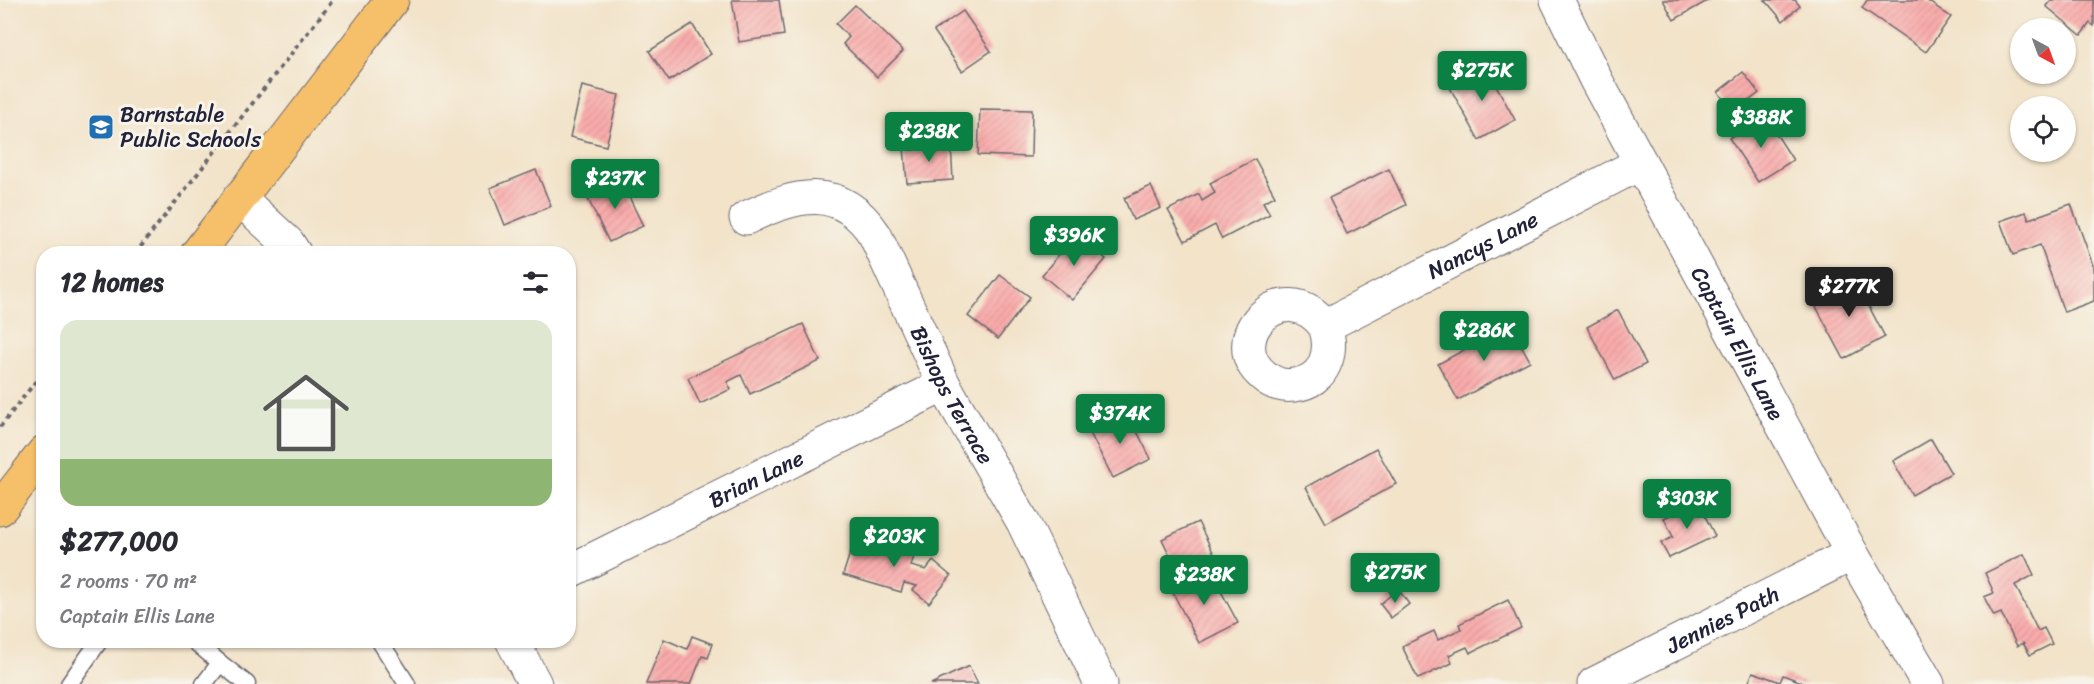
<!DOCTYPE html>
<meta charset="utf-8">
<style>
body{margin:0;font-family:Sriracha,sans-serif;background:#f7f7f7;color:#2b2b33;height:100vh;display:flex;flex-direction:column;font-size:22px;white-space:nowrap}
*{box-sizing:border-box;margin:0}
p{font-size:20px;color:#7c7c81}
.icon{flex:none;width:33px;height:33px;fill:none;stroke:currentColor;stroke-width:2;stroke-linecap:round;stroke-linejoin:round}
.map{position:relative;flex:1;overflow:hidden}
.side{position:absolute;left:36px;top:246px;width:540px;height:402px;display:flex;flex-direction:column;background:#fff;border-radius:24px;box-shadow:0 2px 4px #0004}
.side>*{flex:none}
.needle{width:39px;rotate:139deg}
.tools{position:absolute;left:2010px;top:18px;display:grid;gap:12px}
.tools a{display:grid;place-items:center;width:66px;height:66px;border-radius:50%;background:#fff;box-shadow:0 2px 4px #0004;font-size:30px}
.price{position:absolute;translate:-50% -51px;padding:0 14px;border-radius:6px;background:#0b8043;color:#fff;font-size:20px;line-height:39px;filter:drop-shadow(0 2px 3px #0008)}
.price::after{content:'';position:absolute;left:50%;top:36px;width:18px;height:14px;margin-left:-9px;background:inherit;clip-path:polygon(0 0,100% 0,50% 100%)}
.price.current{background:#222;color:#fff}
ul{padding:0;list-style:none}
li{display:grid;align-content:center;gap:12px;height:318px;padding:0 24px}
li+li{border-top:2px solid #e1e1e2}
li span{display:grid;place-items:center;height:186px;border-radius:18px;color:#555}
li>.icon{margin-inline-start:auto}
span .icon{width:108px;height:108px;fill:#fffc;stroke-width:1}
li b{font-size:26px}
h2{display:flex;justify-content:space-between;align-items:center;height:72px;padding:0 24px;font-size:26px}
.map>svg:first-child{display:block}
.building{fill:url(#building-hatch)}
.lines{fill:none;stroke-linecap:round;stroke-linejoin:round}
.lane-casing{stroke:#6b666d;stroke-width:19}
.street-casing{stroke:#6b666d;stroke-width:35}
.primary-casing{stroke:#6b666d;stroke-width:35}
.path{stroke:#6b666d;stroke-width:4;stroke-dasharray:4.5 4.5;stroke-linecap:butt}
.lane{stroke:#fff;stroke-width:16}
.street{stroke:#fff;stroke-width:33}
.primary{stroke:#f6c06b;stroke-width:33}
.labels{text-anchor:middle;stroke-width:6;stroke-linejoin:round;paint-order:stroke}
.poi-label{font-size:22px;fill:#22223b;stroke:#f7f3e8;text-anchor:start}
.street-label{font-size:22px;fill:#22223b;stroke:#f7f3e8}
</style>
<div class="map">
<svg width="2094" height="684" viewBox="0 0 2094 684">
<defs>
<pattern id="building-hatch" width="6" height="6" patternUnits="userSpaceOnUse" patternTransform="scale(1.5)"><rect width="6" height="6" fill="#f9acab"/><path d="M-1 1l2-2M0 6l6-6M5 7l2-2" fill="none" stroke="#d59494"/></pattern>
</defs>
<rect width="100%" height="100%" fill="#f7f3e8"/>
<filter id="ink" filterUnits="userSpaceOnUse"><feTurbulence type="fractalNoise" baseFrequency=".0167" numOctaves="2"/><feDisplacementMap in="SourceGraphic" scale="12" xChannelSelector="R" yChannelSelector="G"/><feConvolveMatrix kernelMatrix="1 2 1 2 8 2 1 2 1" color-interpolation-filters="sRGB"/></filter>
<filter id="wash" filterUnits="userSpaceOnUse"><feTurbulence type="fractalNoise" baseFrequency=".008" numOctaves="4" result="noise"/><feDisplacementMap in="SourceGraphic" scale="24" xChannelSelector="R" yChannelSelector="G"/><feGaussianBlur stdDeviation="1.35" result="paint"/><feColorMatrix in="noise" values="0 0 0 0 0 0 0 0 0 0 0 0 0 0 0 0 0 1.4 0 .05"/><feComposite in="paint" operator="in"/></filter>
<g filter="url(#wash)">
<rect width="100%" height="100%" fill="#f2e3c9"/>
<g id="blocks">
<g class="building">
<polygon points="732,0 779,0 784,35 739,42"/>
<polygon points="1663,0 1709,0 1674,20"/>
<polygon points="1765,0 1795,0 1800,6 1783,21"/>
<polygon points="1867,0 1926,0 1951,17 1926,52 1862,8"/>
<polygon points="2051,0 2094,0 2094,26 2090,23 2081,35 2046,6"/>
<polygon points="855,5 903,51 877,77 843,44 849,37 836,24"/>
<polygon points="963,11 991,51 962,71 934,31"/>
<polygon points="692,24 711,54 669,81 649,51"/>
<polygon points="1485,65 1515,120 1479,140 1448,84"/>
<polygon points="1743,72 1759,93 1733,113 1718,92"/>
<polygon points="582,86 619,95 606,146 570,137"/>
<polygon points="980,109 1032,110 1031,157 978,155"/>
<polygon points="1764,115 1793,160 1758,182 1729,138"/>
<polygon points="951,144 953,180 907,183 904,147"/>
<polygon points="1255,159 1275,196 1263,202 1270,214 1222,239 1215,225 1185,241 1168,210 1199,194 1202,201 1215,193 1210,183"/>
<polygon points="1389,169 1406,205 1347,234 1329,198"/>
<polygon points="536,170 551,206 505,225 490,188"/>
<polygon points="620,178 643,226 609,242 586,195"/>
<polygon points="1151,186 1161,208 1133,220 1124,198"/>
<polygon points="2071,204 2094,268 2094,301 2064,312 2040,245 2013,255 2000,221 2026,212 2029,219"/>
<polygon points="1076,234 1106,259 1072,300 1042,275"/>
<polygon points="1000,275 1030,297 998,339 968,316"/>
<polygon points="1854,278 1885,337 1844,359 1812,299"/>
<polygon points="1618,310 1646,364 1615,380 1587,327"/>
<polygon points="803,324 820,361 750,394 741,375 727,382 731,389 700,404 688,378"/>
<polygon points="1510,325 1530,361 1458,400 1438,364"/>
<polygon points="1127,412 1151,459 1113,478 1089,431"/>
<polygon points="1931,439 1951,473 1912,495 1893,461"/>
<polygon points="1376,448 1396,484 1326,523 1306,487"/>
<polygon points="1698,502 1715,536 1669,558 1661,543 1673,537 1664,518"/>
<polygon points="1198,522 1215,556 1179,574 1162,539"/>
<polygon points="864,535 916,550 911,566 926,570 933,561 951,576 929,603 913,590 917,586 904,583 901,592 843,575 850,553 858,555"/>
<polygon points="2024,554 2034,575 2015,585 2038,631 2044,628 2052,644 2030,655 2023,643 2017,646 2001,613 1994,616 1984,597 1994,593 1985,573"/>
<polygon points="1209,569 1238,623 1199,643 1171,589"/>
<polygon points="1398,589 1409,604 1391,618 1380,604"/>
<polygon points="1508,600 1521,628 1470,653 1467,647 1449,655 1452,663 1418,679 1402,646 1434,631 1438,640 1461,629 1459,624"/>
<polygon points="692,636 713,644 708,658 702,656 691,684 646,684 664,639 687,649"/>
<polygon points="969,666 978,684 931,684"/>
<polygon points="1753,672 1780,682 1783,675 1807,684 1748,684"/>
</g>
</g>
</g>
<g filter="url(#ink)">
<use href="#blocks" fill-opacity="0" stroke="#6b666d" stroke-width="1.5"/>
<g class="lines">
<g class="lane-casing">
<g id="lane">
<polyline points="193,640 220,663 204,684"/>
<polyline points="379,640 407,684"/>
<polyline points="220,663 247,684"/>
<polyline points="69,684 100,640"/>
</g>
</g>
<g class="street-casing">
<g id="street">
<path id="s1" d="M1557,0L1596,80L1852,554L1928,684"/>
<polyline points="239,198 288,243 295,254"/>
<path id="s2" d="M746,218C796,194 840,182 875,235L944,385L1023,522L1101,684"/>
<path id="s3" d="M1325,326C1283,271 1219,340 1264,376C1272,383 1283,387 1294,385C1325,382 1334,352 1325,326L1641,163"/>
<path id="s4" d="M568,572L944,385"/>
<polyline points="512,640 535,684"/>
<path id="s5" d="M1594,684L1852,554"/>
</g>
</g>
<g class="primary-casing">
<g id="primary">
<polyline points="197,254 392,0"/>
<polyline points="0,509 44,452"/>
</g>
</g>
<g class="path">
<polyline points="135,254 333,0"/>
<polyline points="0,427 44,371"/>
</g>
<use href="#lane" class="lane"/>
<use href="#street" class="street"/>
<use href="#primary" class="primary"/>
</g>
</g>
<defs>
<g id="school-square" transform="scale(1.35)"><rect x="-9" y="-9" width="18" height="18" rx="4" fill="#1f6fb2" stroke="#f7f3e8"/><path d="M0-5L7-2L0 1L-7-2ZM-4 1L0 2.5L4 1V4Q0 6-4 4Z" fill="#fff"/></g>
</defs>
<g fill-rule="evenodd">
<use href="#school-square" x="101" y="127"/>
</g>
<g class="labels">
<g class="poi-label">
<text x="120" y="122">Barnstable<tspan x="120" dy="25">Public Schools</tspan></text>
</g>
<g class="street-label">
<text dy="8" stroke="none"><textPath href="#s3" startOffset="428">Nancys Lane</textPath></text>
<text dy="8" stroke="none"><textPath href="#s1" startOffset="388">Captain Ellis Lane</textPath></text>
<text dy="8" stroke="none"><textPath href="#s2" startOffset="324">Bishops Terrace</textPath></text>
<text dy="8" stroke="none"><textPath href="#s4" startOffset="210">Brian Lane</textPath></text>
<text dy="8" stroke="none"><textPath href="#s5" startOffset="144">Jennies Path</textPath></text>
</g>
</g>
</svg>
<div class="tools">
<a><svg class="needle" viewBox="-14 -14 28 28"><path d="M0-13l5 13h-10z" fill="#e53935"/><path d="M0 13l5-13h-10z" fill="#7c7c81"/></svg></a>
<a><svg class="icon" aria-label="locate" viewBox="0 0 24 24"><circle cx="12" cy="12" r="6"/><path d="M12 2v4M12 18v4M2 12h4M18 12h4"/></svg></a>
</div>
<b class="price" style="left:1482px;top:102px">$275K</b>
<b class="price" style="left:1761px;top:149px">$388K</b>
<b class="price" style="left:929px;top:163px">$238K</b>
<b class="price" style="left:615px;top:210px">$237K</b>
<b class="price" style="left:1074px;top:267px">$396K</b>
<b class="price current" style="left:1849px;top:318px">$277K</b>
<b class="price" style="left:1484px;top:362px">$286K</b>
<b class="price" style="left:1120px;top:445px">$374K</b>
<b class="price" style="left:1687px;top:530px">$303K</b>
<b class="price" style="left:894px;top:568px">$203K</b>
<b class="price" style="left:1395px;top:604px">$275K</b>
<b class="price" style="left:1204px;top:606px">$238K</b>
<section class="side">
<h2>12 homes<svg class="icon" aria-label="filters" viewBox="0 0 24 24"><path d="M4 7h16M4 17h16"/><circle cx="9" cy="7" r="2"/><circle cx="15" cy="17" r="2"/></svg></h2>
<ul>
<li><span style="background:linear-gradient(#dfe7d0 75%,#8fb573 0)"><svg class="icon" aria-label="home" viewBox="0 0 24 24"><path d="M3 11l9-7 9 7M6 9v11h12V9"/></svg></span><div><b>$277,000</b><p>2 rooms · 70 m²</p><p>Captain Ellis Lane</p></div></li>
</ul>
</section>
</div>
